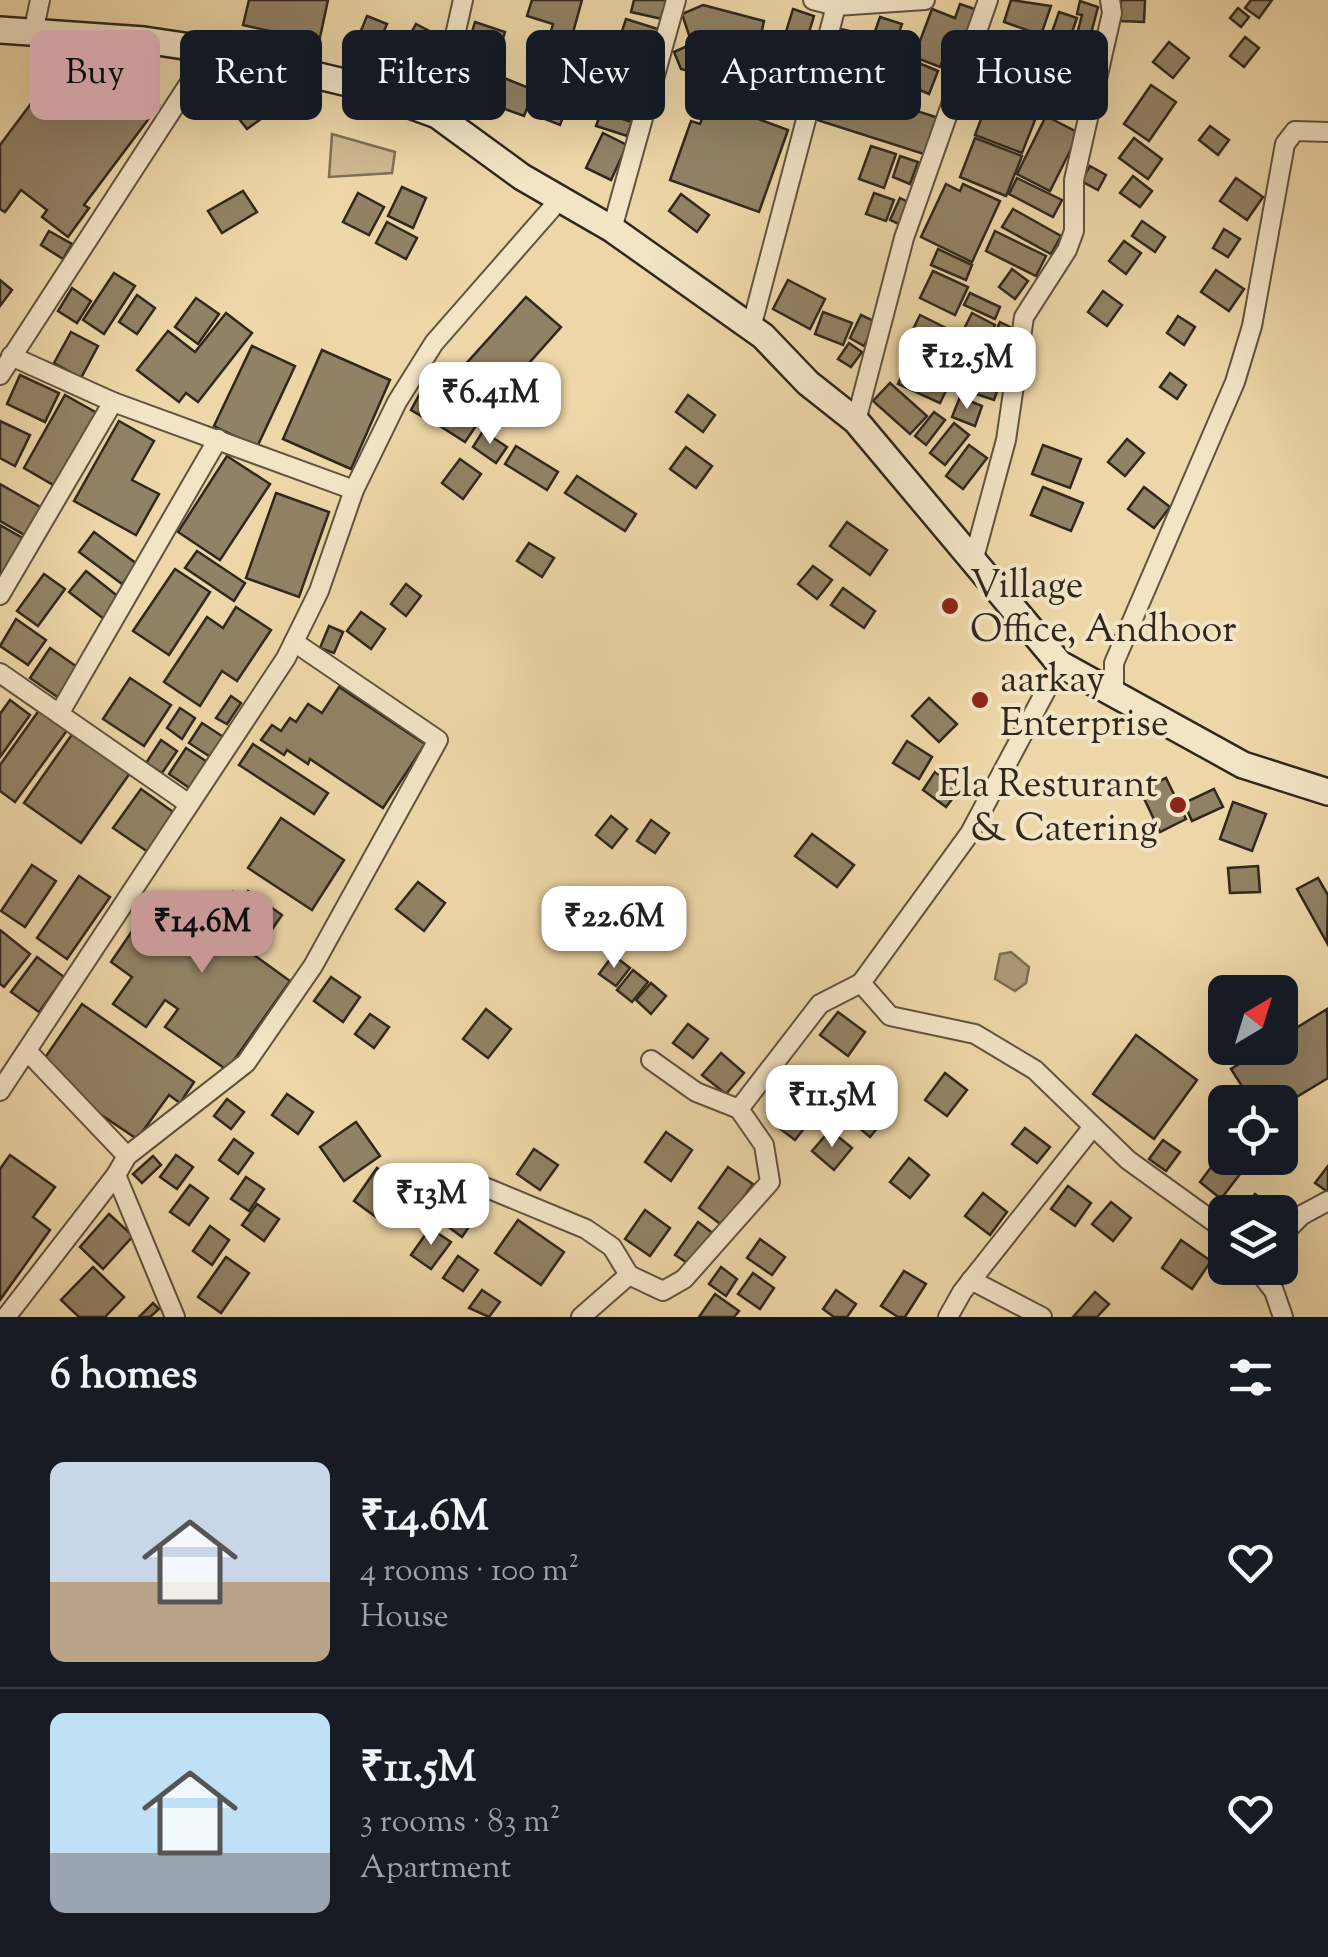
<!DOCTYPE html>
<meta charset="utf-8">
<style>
body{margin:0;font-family:"Sorts Mill Goudy",serif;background:#20242c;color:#f1f3f6;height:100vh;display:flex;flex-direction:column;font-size:38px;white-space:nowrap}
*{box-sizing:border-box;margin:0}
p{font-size:32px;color:#9ea1a6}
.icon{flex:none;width:55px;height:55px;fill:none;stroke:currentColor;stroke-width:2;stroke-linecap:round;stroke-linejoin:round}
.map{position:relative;height:1317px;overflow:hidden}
.sheet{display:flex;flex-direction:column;background:#171b24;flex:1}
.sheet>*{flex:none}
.guide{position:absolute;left:30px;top:30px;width:1270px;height:90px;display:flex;gap:20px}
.needle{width:65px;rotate:38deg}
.tools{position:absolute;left:1208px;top:975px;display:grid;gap:20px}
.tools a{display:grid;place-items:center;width:90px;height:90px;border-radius:15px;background:#171b24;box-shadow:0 10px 40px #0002;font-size:50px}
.price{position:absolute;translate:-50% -85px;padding:0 22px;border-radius:20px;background:#fff;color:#222;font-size:32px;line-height:65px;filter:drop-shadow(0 2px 5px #0008)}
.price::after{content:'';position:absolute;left:50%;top:60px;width:30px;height:22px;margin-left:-15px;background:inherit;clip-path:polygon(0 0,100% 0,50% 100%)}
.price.selected{background:#c59692;color:#111}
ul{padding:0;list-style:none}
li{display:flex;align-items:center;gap:30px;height:250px;padding:0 50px}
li+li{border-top:2px solid #363941}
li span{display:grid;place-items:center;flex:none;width:280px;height:200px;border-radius:15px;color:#555}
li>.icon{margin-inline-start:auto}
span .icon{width:120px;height:120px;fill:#fffc;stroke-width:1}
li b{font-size:42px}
h2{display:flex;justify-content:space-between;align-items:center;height:120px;padding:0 50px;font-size:42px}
.chip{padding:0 35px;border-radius:15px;background:#171b24;box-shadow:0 10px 40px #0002;font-size:35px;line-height:90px}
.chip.selected{background:#c59692;color:#111}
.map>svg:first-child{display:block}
.green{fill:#cdb890;stroke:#7e7056;stroke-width:2.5}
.water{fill:#ad9b78;stroke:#7b6d54;stroke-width:2.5}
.building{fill:#928265;stroke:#30281d;stroke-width:2.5}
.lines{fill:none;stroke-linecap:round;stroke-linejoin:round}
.minor-casing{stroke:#5f5440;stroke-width:22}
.secondary-casing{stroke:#30281d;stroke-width:30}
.minor{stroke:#f3e4c6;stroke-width:18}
.secondary{stroke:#f3e4c6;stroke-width:25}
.poi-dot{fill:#8f2418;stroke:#f3e4c6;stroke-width:4}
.labels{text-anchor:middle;stroke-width:8;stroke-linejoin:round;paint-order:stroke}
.poi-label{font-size:38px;fill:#30281d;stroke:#f3e4c6;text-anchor:start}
</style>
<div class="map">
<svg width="1328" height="1317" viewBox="0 0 1328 1317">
<rect width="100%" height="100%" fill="#edd6a7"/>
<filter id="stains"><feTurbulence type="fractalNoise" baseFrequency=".002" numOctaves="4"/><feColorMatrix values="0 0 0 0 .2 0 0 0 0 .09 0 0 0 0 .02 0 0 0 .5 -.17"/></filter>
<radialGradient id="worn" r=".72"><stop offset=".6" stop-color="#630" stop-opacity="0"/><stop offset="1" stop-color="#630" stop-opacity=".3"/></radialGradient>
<polygon class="green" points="332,134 395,152 392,173 329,177"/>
<polygon class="water" points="1011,952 1029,967 1026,983 1015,991 995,979 1000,954"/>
<g class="building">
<polygon points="249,0 328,0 319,42 243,25"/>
<polygon points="532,0 582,0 569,47 548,41 553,24 527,16"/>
<polygon points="634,0 667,0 662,19 631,12"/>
<polygon points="1011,0 1051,6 1041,35 1004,22"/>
<polygon points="1121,0 1145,0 1144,22 1120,21"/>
<polygon points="1251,0 1272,0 1259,18 1245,8"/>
<polygon points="1080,1 1098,7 1089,41 1076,38 1082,15 1077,14"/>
<polygon points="960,4 983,12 968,51 949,44 940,67 914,57 932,9 955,18"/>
<polygon points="703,5 764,21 749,88 681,69 674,52 692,44 682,14"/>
<polygon points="1238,8 1249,17 1241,27 1230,18"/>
<polygon points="793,9 814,16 806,42 785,35"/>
<polygon points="1059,12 1077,18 1070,38 1052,32"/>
<polygon points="367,16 387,24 369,65 350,57"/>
<polygon points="880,17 902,24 894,47 872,40"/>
<polygon points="626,19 658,29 639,87 607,76"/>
<polygon points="475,22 505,32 483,104 453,94"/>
<polygon points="416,24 439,36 425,64 401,52"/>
<polygon points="836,28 867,35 859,65 829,57"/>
<polygon points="1245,37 1259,48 1244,67 1230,56"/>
<polygon points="575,39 606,50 591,94 560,83"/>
<polygon points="1169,42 1189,58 1173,78 1153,62"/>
<polygon points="1049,48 1085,58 1074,97 1038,86"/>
<polygon points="992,56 1034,70 1029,85 1018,81 1011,102 981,92"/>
<polygon points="87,59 118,83 108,96 121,106 135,87 159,105 84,205 89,208 68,237 42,217 47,210 21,190 5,212 0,209 0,145 62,62 77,73"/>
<polygon points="914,61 938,71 929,94 904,83"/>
<polygon points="504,78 534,90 524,116 494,105"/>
<polygon points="826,82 942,119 930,156 814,119"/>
<polygon points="1151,85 1176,102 1149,141 1124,124"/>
<polygon points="543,87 571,97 560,125 532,114"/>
<polygon points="608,87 635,96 627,118 600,108"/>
<polygon points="266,88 279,106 247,129 233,111"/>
<polygon points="709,101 788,130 759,212 670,180 691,121 700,124"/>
<polygon points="988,101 1035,120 1022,153 975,135"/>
<polygon points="601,112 632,122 627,136 596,126"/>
<polygon points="1046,116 1079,133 1050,191 1017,174"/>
<polygon points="1210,126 1229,140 1218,155 1199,140"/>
<polygon points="603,133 627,145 611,180 586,168"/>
<polygon points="975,138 1022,156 1006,196 960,177"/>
<polygon points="1134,138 1162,159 1148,179 1119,158"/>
<polygon points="871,146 896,154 884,188 859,179"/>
<polygon points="900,156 918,162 910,184 893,177"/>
<polygon points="1090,166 1106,175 1098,190 1081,181"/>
<polygon points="1133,176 1152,191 1140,207 1120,193"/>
<polygon points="1017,178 1062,200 1053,217 1009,194"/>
<polygon points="1236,178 1263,197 1247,220 1220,201"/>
<polygon points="946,184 960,191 963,184 1000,201 972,262 921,237"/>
<polygon points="402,187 426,198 413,228 388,216"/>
<polygon points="243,191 257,212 222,233 208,211"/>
<polygon points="358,193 384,207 369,235 343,222"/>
<polygon points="874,193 894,200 886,221 866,214"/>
<polygon points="681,194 709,215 697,232 669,211"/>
<polygon points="900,198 912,204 903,226 890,220"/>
<polygon points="1013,209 1061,236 1051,254 1002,227"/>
<polygon points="1142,221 1165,237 1155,252 1132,236"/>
<polygon points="387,222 417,238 406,259 376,243"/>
<polygon points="1224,229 1240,239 1228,257 1213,248"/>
<polygon points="49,231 72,244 63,259 41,245"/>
<polygon points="995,231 1046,256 1036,276 986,251"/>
<polygon points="1124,241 1141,253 1126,274 1109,261"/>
<polygon points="938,249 972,265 966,280 931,265"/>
<polygon points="1012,269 1028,281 1015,299 999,287"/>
<polygon points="1216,270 1244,289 1229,311 1201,292"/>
<polygon points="933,271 968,287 955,315 920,298"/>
<polygon points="114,273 135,286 104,334 83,320"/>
<polygon points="0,280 12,290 0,306"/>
<polygon points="788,280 825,299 810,329 773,309"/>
<polygon points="72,288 91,301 77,323 58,311"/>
<polygon points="1103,291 1122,305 1107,326 1088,312"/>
<polygon points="970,293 1000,307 995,319 964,305"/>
<polygon points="137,295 155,308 137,334 119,322"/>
<polygon points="526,297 561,327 490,407 455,376"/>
<polygon points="196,298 219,314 198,344 175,327"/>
<polygon points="823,312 852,323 843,345 815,334"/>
<polygon points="226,313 252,333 198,402 186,393 179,402 137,370 168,331 195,352"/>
<polygon points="972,313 995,325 986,343 963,331"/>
<polygon points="861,315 876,322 864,346 850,338"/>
<polygon points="920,315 960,335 944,367 904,348"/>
<polygon points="1178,316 1195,327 1184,345 1167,333"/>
<polygon points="1000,322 1014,329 1007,343 994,336"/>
<polygon points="71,332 98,346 81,378 54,363"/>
<polygon points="849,343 862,352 851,367 838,359"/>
<polygon points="973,345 987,351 973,389 959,384"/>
<polygon points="993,345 1011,351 994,400 976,394"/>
<polygon points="252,346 295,366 257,447 214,426"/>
<polygon points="322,350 390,380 351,469 283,439"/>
<polygon points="911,356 953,376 940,403 898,384"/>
<polygon points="1170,373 1186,385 1177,399 1160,387"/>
<polygon points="20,375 59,393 45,422 7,404"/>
<polygon points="890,383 927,416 910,434 873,401"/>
<polygon points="424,386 441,395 428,420 411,410"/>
<polygon points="65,395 97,413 55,486 24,468"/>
<polygon points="688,395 715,415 703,432 676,412"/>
<polygon points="960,397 982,406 975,426 952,417"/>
<polygon points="451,401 480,420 465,442 437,424"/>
<polygon points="934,412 945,420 926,445 915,436"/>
<polygon points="0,421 30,435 15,466 0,458"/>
<polygon points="119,421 154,441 132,480 159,494 136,535 74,501"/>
<polygon points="954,423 969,435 945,465 930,453"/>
<polygon points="483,431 507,447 496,463 473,447"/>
<polygon points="1127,439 1144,453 1125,476 1108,462"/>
<polygon points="969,445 987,458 963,489 946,476"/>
<polygon points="1043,445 1081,459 1070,488 1032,474"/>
<polygon points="516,446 558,472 547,490 505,464"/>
<polygon points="686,447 712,466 696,488 670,469"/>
<polygon points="227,456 270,484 220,560 178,532"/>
<polygon points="460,459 481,474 463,499 442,483"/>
<polygon points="577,476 636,514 625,531 565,493"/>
<polygon points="0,484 44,509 28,537 0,521"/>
<polygon points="1043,487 1083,503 1071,531 1031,515"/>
<polygon points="1144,487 1170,507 1154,528 1128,509"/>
<polygon points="276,493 329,512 299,597 246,578"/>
<polygon points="847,522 887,550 870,575 830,546"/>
<polygon points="0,525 28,541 7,579 0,575"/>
<polygon points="94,532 137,564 122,584 79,552"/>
<polygon points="529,543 554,558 542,577 517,561"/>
<polygon points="197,551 245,583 234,601 185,568"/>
<polygon points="813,566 832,580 817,599 798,584"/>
<polygon points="175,569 210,592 169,655 133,631"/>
<polygon points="86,571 120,598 104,619 69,592"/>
<polygon points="44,574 65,589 38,626 17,611"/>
<polygon points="406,584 421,596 406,616 391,604"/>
<polygon points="843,588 875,611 864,628 831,605"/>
<polygon points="236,607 271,630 237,681 222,671 200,706 164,682 207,617 223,628"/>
<polygon points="361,612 385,629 371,649 347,631"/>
<polygon points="16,619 46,640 28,665 0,646"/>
<polygon points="329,626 343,632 334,653 320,648"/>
<polygon points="50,648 80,669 59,698 30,678"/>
<polygon points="130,678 171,705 144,746 103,719"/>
<polygon points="339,687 425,744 383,808 310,759 308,764 287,750 284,755 261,740 272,725 281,731 290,718 296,722 308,704 322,713"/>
<polygon points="231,696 241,703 227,724 216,718"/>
<polygon points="929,698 957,724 939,742 912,716"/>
<polygon points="10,700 30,715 0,757 0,714"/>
<polygon points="180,708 195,718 182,739 167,728"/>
<polygon points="40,709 68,729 15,802 0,791 0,765"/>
<polygon points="202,723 225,738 212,758 189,743"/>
<polygon points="73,733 130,773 81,843 24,803"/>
<polygon points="161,740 177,751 162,773 146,763"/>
<polygon points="907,741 932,757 919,779 893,763"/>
<polygon points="253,744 328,793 314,814 239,765"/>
<polygon points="186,748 209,763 191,789 169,774"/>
<polygon points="935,772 959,790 946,807 923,790"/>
<polygon points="1166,778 1186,819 1160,832 1140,790"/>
<polygon points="141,789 176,814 148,852 113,828"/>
<polygon points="1214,789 1223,807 1192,821 1184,803"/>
<polygon points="1233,802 1266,814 1252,851 1220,839"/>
<polygon points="611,816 627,829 612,848 596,835"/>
<polygon points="281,818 344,860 312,910 248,868"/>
<polygon points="651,820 669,833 655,853 637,841"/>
<polygon points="812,834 854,865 837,887 795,856"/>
<polygon points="32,865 56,881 25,927 1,911"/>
<polygon points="1258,866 1260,892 1230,893 1228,868"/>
<polygon points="79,876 110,897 67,959 37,938"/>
<polygon points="1318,878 1328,895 1327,943 1297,889"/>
<polygon points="418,882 445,903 424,931 396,909"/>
<polygon points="248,891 282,915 254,955 290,981 227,1070 165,1027 178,1009 165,1000 146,1027 113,1004 132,977 111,962 156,896 218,940 237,912 225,904 233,892 243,899"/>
<polygon points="0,930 30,954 4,987 0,984"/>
<polygon points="613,955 630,968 616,986 599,974"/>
<polygon points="37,957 64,977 39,1012 11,992"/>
<polygon points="633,970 648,982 632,1002 617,990"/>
<polygon points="331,977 360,997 343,1022 314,1001"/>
<polygon points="651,983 666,996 651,1014 636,1000"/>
<polygon points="82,1004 194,1082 180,1103 169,1095 137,1139 97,1112 42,1062"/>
<polygon points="486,1009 511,1029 488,1058 463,1039"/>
<polygon points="1327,1009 1328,1078 1280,1107 1280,1102 1252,1102 1231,1069 1265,1048 1280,1048 1280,1038"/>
<polygon points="838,1012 865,1032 848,1056 820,1035"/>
<polygon points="370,1014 389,1027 374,1048 355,1034"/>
<polygon points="688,1024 708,1039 693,1058 673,1043"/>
<polygon points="1136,1035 1197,1080 1154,1139 1093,1094"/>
<polygon points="721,1053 744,1073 726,1094 702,1075"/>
<polygon points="945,1073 967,1090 947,1116 925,1100"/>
<polygon points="868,1092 891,1111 870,1137 847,1118"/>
<polygon points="287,1094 313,1112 298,1134 272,1115"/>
<polygon points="788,1098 813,1117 795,1140 770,1121"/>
<polygon points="227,1099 244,1112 231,1129 214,1116"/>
<polygon points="356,1122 380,1156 344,1181 320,1147"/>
<polygon points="1025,1128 1050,1147 1037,1163 1012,1144"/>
<polygon points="830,1130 852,1148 834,1170 812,1151"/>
<polygon points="666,1132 692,1150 671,1181 645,1162"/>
<polygon points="234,1139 253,1153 238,1174 219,1160"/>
<polygon points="1163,1140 1180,1152 1166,1171 1149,1159"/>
<polygon points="534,1149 558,1165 540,1190 517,1174"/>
<polygon points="10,1155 55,1187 33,1217 50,1230 0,1300 0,1169"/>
<polygon points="176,1155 193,1167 177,1189 160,1177"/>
<polygon points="153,1156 161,1165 142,1183 133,1174"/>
<polygon points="909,1158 929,1175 910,1198 890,1182"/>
<polygon points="1218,1158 1240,1174 1221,1199 1200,1182"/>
<polygon points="1328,1166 1328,1192 1315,1183"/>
<polygon points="728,1167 753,1184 723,1226 699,1208"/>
<polygon points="377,1168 403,1187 380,1220 354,1201"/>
<polygon points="246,1177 264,1189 249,1211 231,1199"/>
<polygon points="190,1185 208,1198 189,1225 170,1212"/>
<polygon points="1068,1186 1091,1203 1075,1226 1051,1209"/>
<polygon points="983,1193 1007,1212 990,1235 965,1216"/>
<polygon points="1255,1194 1283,1214 1280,1218 1280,1212 1241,1212"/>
<polygon points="458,1201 477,1215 462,1237 443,1223"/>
<polygon points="1111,1202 1131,1218 1113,1241 1092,1224"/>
<polygon points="257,1204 279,1219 264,1241 242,1225"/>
<polygon points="645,1210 670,1228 650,1256 625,1239"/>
<polygon points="109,1214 133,1236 103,1269 80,1247"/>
<polygon points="518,1220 564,1252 541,1285 495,1253"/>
<polygon points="698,1222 714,1234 692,1266 675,1255"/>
<polygon points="210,1226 229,1240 212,1265 193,1251"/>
<polygon points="430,1228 451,1242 431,1269 411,1255"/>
<polygon points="760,1239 785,1257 772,1275 747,1258"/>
<polygon points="1181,1240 1211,1261 1192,1289 1162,1268"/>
<polygon points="458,1256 478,1270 463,1291 443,1278"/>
<polygon points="226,1257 249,1273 221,1313 198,1297"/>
<polygon points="93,1267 124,1297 105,1317 79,1317 61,1300"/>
<polygon points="721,1267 737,1279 726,1296 709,1284"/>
<polygon points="904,1271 926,1284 905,1317 898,1317 881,1306"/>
<polygon points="753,1273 774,1288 760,1309 738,1294"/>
<polygon points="482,1290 500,1302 489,1317 469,1308"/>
<polygon points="836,1290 856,1304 847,1317 834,1317 823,1309"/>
<polygon points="1095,1292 1109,1304 1097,1317 1073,1317"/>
<polygon points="715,1294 739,1311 734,1317 699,1317"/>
<polygon points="153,1303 159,1309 150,1317 139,1317"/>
</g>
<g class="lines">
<g class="minor-casing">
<g id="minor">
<polyline points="813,0 836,6 925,0"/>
<polyline points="33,33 40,0"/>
<polyline points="437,115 463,0"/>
<polyline points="612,229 676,0"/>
<polyline points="751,328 836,6"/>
<polyline points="11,356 113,402 354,490"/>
<polyline points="0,375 211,50"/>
<polyline points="856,421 904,238 988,0"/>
<polyline points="974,558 1006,440 1024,317 1067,250 1074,231 1074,180 1112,13 1110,0"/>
<polyline points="0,595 113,402"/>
<polyline points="1060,664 970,833 861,983 890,1016 975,1034 1035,1070 1128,1160 1225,1230"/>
<polyline points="0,673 189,804"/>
<polyline points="1114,692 1114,663 1235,382 1252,326 1285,144 1295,131 1328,132"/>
<polyline points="59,714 218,439"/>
<polyline points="28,1052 127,1156"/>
<polyline points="651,1060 696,1092 739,1109"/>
<polyline points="0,1091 286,658 319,591 354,490 397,402 434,343 560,199"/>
<polyline points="487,1188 586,1229 612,1247 629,1275"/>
<polyline points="1280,1237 1302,1215 1328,1201"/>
<polyline points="1256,1268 1274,1291 1283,1317"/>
<polyline points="971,1280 1042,1317"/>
<polyline points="6,1317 116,1175"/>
<polyline points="175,1317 116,1175 127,1156 246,1063 313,966 438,740 294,642"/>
<polyline points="581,1317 629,1275 663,1291 684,1279 770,1182 764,1145 739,1109 820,1004 861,983"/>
<polyline points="948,1317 962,1292 1092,1128"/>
</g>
</g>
<g class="secondary-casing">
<polyline id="secondary" points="0,30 144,40 211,50 352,84 437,115 522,177 612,229 763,336 808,383 856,421 1060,664 1243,765 1328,792"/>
</g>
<use href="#minor" class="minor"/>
<use href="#secondary" class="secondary"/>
</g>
<g class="poi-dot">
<circle cx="950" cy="606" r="10"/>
<circle cx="980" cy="700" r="10"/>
<circle cx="1178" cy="805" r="10"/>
</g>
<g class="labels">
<g class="poi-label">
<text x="970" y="597">Village<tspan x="970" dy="44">Office, Andhoor</tspan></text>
<text x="1000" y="691">aarkay<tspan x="1000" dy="44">Enterprise</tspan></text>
<text x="1158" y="796" text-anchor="end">Ela Resturant<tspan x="1158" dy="44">&amp; Catering</tspan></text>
</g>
</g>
<rect width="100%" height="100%" filter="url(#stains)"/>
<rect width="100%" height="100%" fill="url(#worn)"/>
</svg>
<div class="tools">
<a><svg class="needle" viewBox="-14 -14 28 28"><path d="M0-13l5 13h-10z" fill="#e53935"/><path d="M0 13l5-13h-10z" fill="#9ea1a6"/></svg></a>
<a><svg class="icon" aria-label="locate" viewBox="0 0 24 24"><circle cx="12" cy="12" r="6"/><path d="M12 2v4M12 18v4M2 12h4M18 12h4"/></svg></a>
<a><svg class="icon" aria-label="layers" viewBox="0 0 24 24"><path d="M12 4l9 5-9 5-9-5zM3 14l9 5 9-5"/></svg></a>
</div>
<b class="price" style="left:967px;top:412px">₹12.5M</b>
<b class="price" style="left:490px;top:447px">₹6.41M</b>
<b class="price" style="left:614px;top:971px">₹22.6M</b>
<b class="price selected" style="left:202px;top:976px">₹14.6M</b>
<b class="price" style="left:832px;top:1150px">₹11.5M</b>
<b class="price" style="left:431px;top:1248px">₹13M</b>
<div class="guide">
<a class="chip selected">Buy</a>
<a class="chip">Rent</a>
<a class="chip">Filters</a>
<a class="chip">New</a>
<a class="chip">Apartment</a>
<a class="chip">House</a>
</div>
</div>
<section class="sheet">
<h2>6 homes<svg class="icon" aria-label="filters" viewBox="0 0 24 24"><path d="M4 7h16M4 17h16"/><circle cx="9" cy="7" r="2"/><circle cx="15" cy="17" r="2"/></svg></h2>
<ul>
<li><span style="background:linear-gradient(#c9d6e8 60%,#b9a48a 0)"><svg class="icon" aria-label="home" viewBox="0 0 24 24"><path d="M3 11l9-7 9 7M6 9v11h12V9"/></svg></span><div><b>₹14.6M</b><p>4 rooms · 100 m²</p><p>House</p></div><svg class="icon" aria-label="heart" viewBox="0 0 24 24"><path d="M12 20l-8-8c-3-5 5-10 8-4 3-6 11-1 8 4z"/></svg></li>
<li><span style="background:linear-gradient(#bfe0f5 70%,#9aa5b1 0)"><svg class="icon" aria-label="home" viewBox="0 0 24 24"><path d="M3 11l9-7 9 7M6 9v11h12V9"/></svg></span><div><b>₹11.5M</b><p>3 rooms · 83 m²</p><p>Apartment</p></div><svg class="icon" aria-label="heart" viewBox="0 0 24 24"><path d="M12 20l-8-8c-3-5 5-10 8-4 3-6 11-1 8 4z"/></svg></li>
</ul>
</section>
